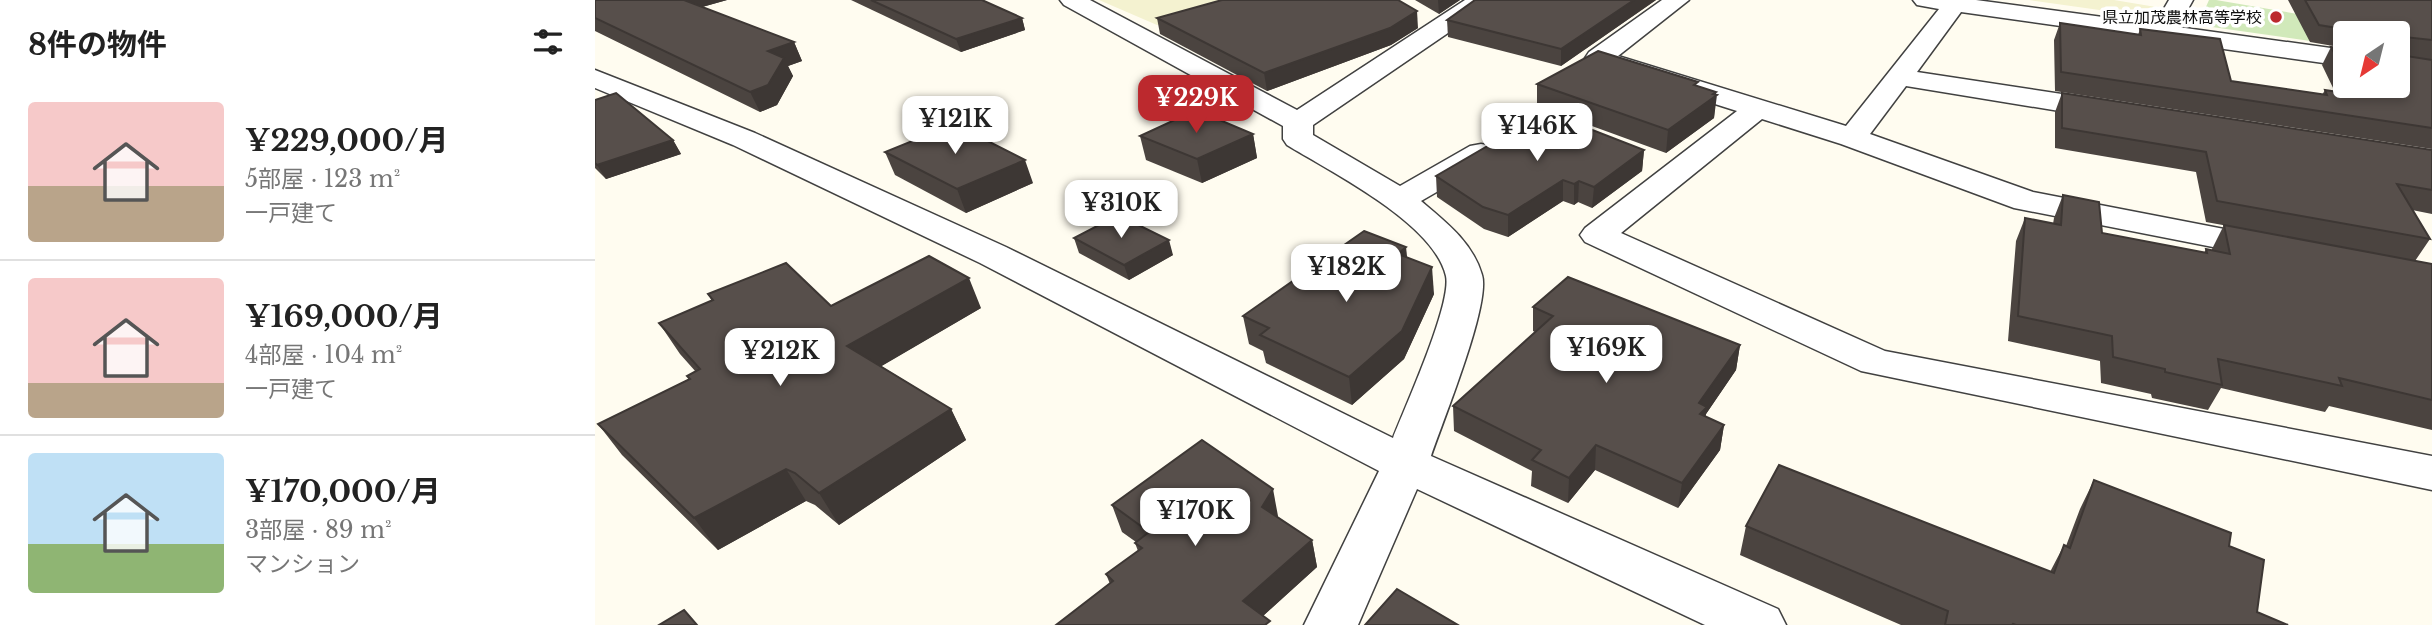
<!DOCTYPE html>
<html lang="ja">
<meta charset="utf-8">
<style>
body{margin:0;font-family:"Libre Baskerville","Noto Sans JP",serif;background:#f6f6f6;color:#222;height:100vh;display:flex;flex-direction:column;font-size:26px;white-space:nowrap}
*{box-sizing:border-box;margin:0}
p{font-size:23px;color:#767676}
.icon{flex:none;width:38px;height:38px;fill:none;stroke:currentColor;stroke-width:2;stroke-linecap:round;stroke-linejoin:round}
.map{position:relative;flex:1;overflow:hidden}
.details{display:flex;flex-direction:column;background:#fff;width:595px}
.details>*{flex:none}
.needle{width:46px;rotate:215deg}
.buttons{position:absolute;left:1738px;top:21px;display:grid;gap:14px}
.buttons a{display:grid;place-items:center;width:77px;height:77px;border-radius:7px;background:#fff;box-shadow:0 4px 10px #0003;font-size:35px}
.price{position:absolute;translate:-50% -60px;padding:0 16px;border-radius:14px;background:#fff;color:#222;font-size:23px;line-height:46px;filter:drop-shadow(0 2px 4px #0008)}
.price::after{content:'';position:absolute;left:50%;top:42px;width:21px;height:16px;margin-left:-10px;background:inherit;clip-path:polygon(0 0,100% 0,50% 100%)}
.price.selected{background:#bc292e;color:#fff}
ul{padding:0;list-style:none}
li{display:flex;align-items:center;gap:21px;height:175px;padding:0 28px}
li+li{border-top:2px solid #e0e0e0}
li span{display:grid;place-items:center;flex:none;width:196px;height:140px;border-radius:7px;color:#555}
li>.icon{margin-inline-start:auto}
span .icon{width:84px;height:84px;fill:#fffc;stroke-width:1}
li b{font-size:30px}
h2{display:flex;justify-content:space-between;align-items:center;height:84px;padding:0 28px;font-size:30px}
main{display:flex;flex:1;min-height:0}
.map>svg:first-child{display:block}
.farmland{fill:#f4f2d0}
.green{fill:#d1e9ba}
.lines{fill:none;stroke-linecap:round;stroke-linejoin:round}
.minor-casing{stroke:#414141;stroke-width:3}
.minor{fill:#fff;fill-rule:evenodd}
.wall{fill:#4b4440}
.shaded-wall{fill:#3d3734}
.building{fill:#574f4b;stroke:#3d3734;stroke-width:2}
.poi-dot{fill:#bc292e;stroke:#fff;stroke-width:2.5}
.labels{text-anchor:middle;stroke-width:7;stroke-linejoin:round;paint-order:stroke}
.far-poi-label{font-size:16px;fill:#0e0e0e;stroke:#fff;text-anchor:end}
</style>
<main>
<section class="details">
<h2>8件の物件<svg class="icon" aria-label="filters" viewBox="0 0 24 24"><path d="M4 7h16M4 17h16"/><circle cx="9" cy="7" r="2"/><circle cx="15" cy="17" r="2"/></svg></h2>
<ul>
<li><span style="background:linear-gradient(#f6c9c9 60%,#b9a48a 0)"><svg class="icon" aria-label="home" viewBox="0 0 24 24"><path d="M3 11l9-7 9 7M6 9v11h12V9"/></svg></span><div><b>¥229,000/月</b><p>5部屋 · 123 m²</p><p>一戸建て</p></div></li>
<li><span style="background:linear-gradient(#f6c9c9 75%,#b9a48a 0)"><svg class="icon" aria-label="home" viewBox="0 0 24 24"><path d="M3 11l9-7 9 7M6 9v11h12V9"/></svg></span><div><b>¥169,000/月</b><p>4部屋 · 104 m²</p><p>一戸建て</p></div></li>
<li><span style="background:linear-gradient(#bfe0f5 65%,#8fb573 0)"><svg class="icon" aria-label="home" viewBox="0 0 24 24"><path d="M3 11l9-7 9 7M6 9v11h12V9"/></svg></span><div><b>¥170,000/月</b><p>3部屋 · 89 m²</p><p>マンション</p></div></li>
</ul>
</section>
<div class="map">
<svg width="1837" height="625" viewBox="0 0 1837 625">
<rect width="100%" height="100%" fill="#fffcf0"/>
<g class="farmland">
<polygon points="504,0 653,0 562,25"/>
<polygon points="1434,0 1519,0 1567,8 1561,18"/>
</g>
<polygon class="green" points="1614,0 1621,0 1837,37 1802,33 1750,33 1750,46 1603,25"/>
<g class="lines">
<g class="minor-casing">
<g id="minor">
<path d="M465,0H495L702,110L870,0H898L894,5L718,125V135L805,186L875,146L886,144L897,146L901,153L897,160L826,201C851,222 878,243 887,275C896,304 847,423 836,456L1183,609L1191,625H1110L822,489L763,625H709L784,471L385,263L138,145L0,88V70L160,133L411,247L798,438C810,407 857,304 851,276C839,223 736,172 692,145L688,139V126L469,5Z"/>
<polygon points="1067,0 1094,0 1023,56 1251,126 1344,9 1322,5 1318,0 1381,0 1560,24 1574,0 1598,0 1583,27 1750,50 1750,66 1366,12 1322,72 1513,101 1523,104 1527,110 1523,116 1513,119 1311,86 1275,134 1438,192 1686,240 1692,247 1686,254 1674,258 1419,208 1246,144 1167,119 1026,233 1290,351 1837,456 1837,490 1266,371 990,242 985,235 990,228 1142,111 994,64 990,58 994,52"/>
</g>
</g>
<use href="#minor" class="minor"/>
</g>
<g class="wall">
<polygon points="0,0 132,0 107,7 199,42 207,61 193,66 198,76 182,105 165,112 0,31"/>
<polygon points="256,0 387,0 427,18 430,30 366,52"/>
<polygon points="820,0 865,0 844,14"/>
<polygon points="880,0 1061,0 966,66 853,37 852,20"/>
<polygon points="1693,0 1837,0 1837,149 1460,91 1459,40 1465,23 1543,35 1545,29 1636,81 1727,95 1730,90 1740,92 1727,65 1736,47 1750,49 1750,86 1802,86 1802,33 1750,33 1750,48 1715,42"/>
<polygon points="562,18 823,28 796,45 672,91 565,34"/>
<polygon points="942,84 1103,86 1121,92 1119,118 1071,153 942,106"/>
<polygon points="1467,93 1837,150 1837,214 1817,210 1835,239 1820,261 1837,264 1837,430 1734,406 1730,412 1626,388 1613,410 1557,398 1556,394 1506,383 1505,361 1413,341 1421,241 1430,218 1458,224 1459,218 1468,195 1507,233 1609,253 1611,249 1617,251 1617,249 1629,225 1661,231 1611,222 1601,172 1460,148 1460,112"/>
<polygon points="0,100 78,140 86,154 11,179 0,168"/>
<polygon points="658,134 662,158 607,183 551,160 545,136"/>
<polygon points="1049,150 1047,171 997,208 983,202 979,205 968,201 913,237 889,229 842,197 841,176"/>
<polygon points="290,152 438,183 371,213 300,175"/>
<polygon points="479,238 578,255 534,280 484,253"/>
<polygon points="812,257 839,294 809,359 757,405 671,363 668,351 654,344 648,316"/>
<polygon points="113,294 236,306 386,308 286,366 356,409 371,440 244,525 220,505 211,501 123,550 27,455 3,424 94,379 92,376 101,372 85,354 64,323 117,301"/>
<polygon points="938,307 1145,345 1141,370 1111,414 1110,417 1129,425 1125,450 1083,508 1000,470 973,503 936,486 937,471 859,431 858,406 940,332 938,331"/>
<polygon points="1499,480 1634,546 1662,612 1693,625 1306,625 1145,555 1151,526 1455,572 1469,545 1471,546 1485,509"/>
<polygon points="517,505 683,516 683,517 717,540 722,567 668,616 515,584 511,574 543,551 540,543 541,542 527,532"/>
</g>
<g class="shaded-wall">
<polygon points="79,0 132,0 86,13"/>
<polygon points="843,0 865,0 844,14"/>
<polygon points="1039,0 1061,0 966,66 966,49"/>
<polygon points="822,11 823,28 796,45 672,91 669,73"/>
<polygon points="427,18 430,30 366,52 361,39"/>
<polygon points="199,42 207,61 193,66 198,76 182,105 165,112 155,92 173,51"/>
<polygon points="1121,92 1121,97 1122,95 1119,118 1071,153 1073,130"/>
<polygon points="658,134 662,158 607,183 602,159"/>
<polygon points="78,140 86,154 11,179 2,165"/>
<polygon points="1049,150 1047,171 997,208 999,187"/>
<polygon points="430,160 438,183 371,213 362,189"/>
<polygon points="968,180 968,201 913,237 913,215"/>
<polygon points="984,181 983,202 979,205 979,184"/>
<polygon points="574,240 578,255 534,280 529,265"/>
<polygon points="811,247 814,274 803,254"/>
<polygon points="837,267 839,294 809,359 757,405 754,377"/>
<polygon points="374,278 386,308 268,377 252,346"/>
<polygon points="1145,345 1141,370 1111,414 1108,431 1104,403"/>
<polygon points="356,409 371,440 244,525 224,493"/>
<polygon points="1129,425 1125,450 1083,508 1087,483"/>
<polygon points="1001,445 1000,470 973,503 974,478"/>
<polygon points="191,469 211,501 123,550 99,518"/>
<polygon points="678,489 683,516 673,533 667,507"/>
<polygon points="717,540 722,567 658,625 648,601"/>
</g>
<g class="building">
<polygon points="0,0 89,0 199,42 173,51 189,58 173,85 155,92 0,18"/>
<polygon points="276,0 387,0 427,18 361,39"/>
<polygon points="627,0 803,0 822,11 795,28 669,73 562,18"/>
<polygon points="880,0 1039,0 966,49 852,20"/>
<polygon points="1710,0 1837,0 1837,40 1810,37 1811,56 1837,60 1837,128 1466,72 1465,23 1546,35 1545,29 1625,39 1636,81 1732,95 1730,90 1763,95 1758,86 1802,86 1802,33 1761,33 1761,31 1724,25"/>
<polygon points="1736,47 1750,49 1750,72"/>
<polygon points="1003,51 1103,82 1099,85 1121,92 1118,94 1122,95 1073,130 942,84"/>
<polygon points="21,93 78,140 2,165 0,163 0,100"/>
<polygon points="1467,93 1837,150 1837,190 1802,184 1835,239 1622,201 1611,152 1467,128"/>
<polygon points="601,110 658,134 602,159 545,136"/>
<polygon points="951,112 1049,150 999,187 984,181 979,184 968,180 913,215 888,207 841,176"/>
<polygon points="359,124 430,160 362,189 290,152"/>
<polygon points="1468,195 1504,202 1507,233 1612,253 1611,249 1635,254 1629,225 1837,264 1837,400 1744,378 1747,386 1623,359 1627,385 1570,372 1570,369 1518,357 1517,336 1423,316 1430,218 1466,225"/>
<polygon points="523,215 574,240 529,265 479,238"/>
<polygon points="769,231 811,247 803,254 837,267 807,331 754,377 665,335 674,328 648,316"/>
<polygon points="334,256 374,278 252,346 356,409 224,493 200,473 191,469 99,518 3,424 95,379 92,376 105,369 64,323 118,300 113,294 191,263 236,306"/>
<polygon points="973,277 1145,345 1104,403 1112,407 1105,414 1129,425 1087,483 1001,445 974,478 937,460 946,450 858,406 958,316 938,307"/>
<polygon points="607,440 678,489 667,507 717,540 648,601 675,621 670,625 461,625 518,581 511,574 547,548 540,543 554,532 517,505"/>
<polygon points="1184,465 1459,573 1469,545 1475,548 1499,480 1636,533 1634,546 1669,560 1662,612 1693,625 1421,625 1418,624 1417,625 1350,625 1353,611 1151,526"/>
<polygon points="802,589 863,625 770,625"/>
<polygon points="89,610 102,625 64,625"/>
</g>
<circle class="poi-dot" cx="1681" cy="17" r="7"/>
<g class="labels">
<g class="far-poi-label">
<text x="1667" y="23">県立加茂農林高等学校</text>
</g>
</g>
</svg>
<div class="buttons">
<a><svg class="needle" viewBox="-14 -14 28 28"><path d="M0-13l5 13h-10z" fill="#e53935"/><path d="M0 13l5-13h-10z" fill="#767676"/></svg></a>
</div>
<b class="price selected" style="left:601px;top:135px">¥229K</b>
<b class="price" style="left:360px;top:156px">¥121K</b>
<b class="price" style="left:942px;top:163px">¥146K</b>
<b class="price" style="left:526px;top:240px">¥310K</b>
<b class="price" style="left:751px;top:304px">¥182K</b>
<b class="price" style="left:1011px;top:385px">¥169K</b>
<b class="price" style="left:185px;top:388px">¥212K</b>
<b class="price" style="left:600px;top:548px">¥170K</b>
</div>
</main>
